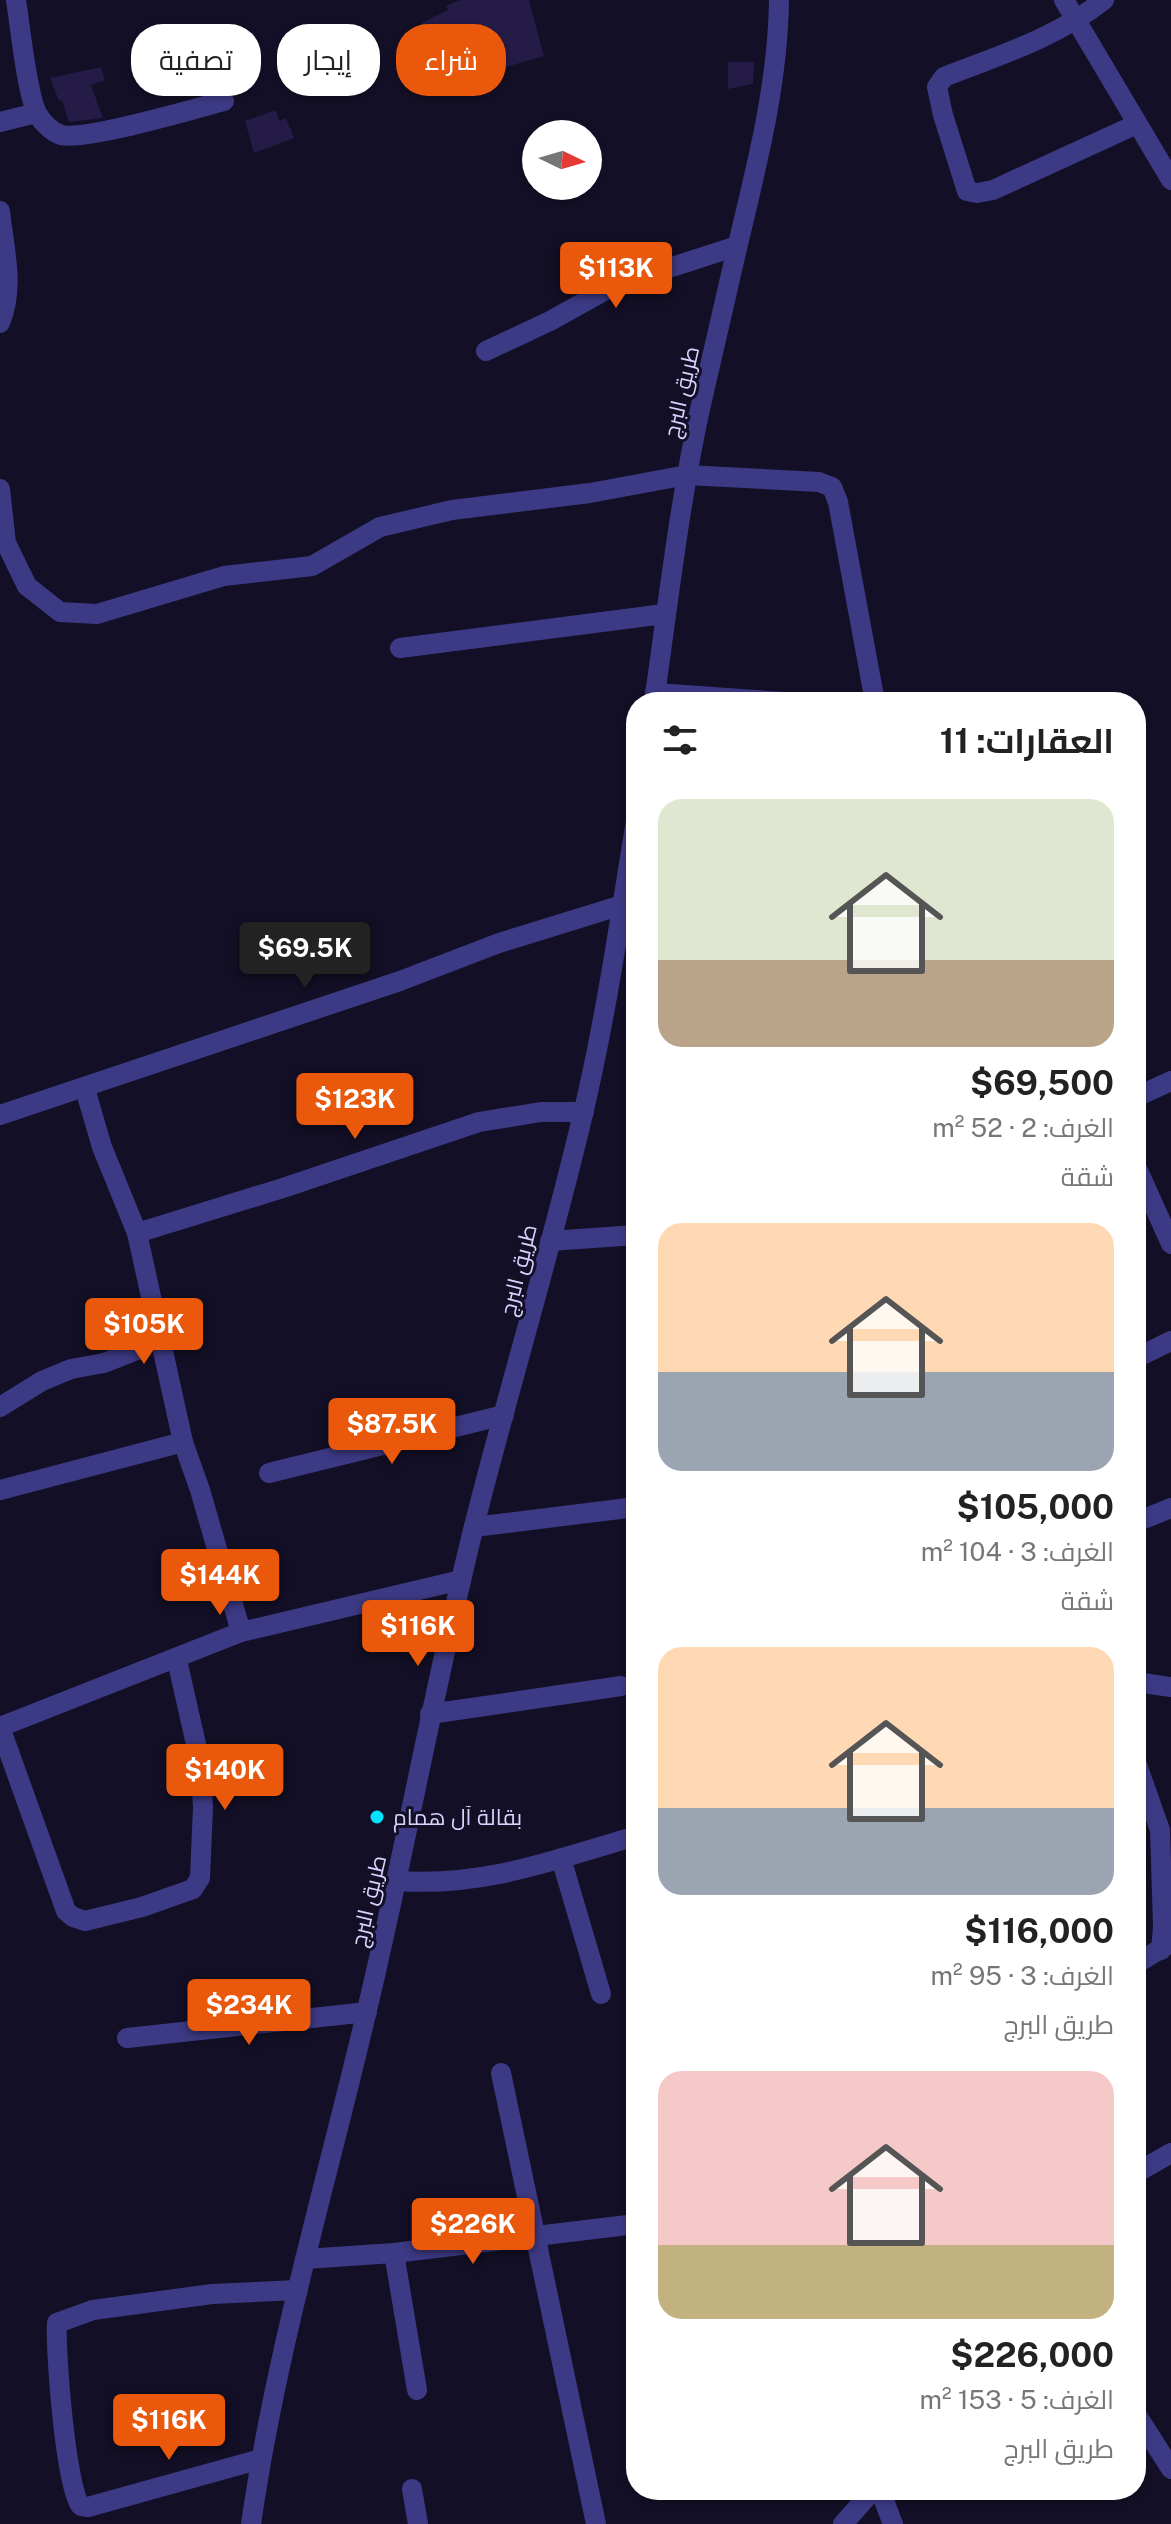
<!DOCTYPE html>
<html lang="ar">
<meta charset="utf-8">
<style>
body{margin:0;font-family:"Public Sans",Cairo,sans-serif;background:#f2f2f2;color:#222;direction:rtl;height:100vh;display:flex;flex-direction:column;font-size:30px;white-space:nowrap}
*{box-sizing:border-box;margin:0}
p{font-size:26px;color:#767676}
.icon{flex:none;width:44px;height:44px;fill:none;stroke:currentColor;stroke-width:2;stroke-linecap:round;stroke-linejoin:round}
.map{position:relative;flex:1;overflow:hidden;direction:ltr}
.panel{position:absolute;left:626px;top:692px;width:520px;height:1808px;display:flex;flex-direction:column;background:#fff;border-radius:32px;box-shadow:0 2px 6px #0004;direction:rtl}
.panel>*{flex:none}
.banner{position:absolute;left:24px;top:24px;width:482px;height:72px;direction:rtl;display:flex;gap:16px}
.needle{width:52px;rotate:95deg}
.buttons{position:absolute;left:522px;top:120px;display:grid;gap:16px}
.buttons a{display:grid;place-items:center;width:80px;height:80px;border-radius:50%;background:#fff;box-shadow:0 2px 6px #0004;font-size:40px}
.price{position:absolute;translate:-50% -68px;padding:0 18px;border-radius:8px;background:#ea580c;color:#fff;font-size:26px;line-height:52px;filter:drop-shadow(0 2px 4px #0008)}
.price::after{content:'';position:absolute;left:50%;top:48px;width:24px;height:18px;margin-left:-12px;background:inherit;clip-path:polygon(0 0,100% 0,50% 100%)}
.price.on{background:#222;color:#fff}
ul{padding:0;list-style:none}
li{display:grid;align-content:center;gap:16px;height:424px;padding:0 32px}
li span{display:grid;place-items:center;height:248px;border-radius:24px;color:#555}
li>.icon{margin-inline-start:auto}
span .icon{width:144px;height:144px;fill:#fffc;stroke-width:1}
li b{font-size:34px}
h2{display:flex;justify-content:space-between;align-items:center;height:96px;padding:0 32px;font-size:34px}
.pill{padding:0 28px;border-radius:32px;background:#fff;box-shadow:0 2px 6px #0004;font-size:28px;line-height:72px}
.pill.on{background:#ea580c;color:#fff}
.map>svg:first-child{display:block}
.building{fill:#241b47}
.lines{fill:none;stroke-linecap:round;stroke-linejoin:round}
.minor{stroke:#3d3a85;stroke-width:20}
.poi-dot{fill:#00e5ff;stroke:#130f26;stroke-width:3}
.labels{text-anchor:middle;stroke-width:6;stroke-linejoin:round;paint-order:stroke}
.street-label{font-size:22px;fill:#d9d4ff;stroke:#130f26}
.poi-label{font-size:22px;fill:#d9d4ff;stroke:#130f26;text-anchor:start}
</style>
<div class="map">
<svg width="1171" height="2524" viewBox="0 0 1171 2524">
<rect width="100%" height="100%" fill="#130f26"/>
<g class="building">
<polygon points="460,0 529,0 544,56 503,68 498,54 473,63 447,53 441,47 433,49 422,23 448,10 446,6"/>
<polygon points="728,62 754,62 753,84 728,89"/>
<polygon points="101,67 105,80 91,85 103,118 69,122 62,100 59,101 50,78"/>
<polygon points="276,110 279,121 286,118 294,138 254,153 245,121"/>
</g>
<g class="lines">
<g class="minor">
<path d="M16,0C20,24 27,97 38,115C43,123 52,132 61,135C86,141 193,109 224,101"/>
<polyline points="1064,0 1171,180"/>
<path d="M1104,0C1056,38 1000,55 944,77L937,87L943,115L967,191L977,193L993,190L1137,124"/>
<polyline points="0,122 36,113"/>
<path d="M0,211C4,249 15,287 0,323"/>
<polyline points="486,351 550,321 613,286 737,246"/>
<polyline points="0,489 6,543 27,586 60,612 97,614 224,576 312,566 380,527 452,510 590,493 687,475 819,482 832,487 838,502 875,702"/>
<polyline points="400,648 664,614"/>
<polyline points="655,693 784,702"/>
<path d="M654,702C668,604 679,506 700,409C713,354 725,299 738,244C757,164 778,84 779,0"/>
<polyline points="85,1089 102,1147 137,1233 183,1442 200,1490 241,1632"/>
<polyline points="1136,1097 1171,1081"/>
<polyline points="0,1115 400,981 499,943 622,905"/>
<polyline points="1136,1166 1171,1244"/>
<polyline points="137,1233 283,1188 479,1122 541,1112 584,1112"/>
<polyline points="550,1241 636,1235"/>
<polyline points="1136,1358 1171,1341"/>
<polyline points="0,1407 42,1381 71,1369 104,1363 137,1350 157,1322"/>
<polyline points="269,1473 504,1415"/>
<polyline points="0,1490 183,1442"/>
<polyline points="1136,1522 1171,1508"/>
<polyline points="474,1527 636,1507"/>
<polyline points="1136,1682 1171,1687"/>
<polyline points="430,1714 621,1686"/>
<polyline points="0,1727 66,1911 73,1917 85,1921 142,1907 193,1889 200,1878 203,1807 200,1762 177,1660"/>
<polyline points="0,1727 241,1632 461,1580"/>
<polyline points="1136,1762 1160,1830 1163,1926 1161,1950"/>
<polyline points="561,1858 601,1994"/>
<path d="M397,1881C485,1887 554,1860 636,1836"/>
<polyline points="1136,1964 1170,1943"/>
<polyline points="127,2038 367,2012"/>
<polyline points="501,2073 596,2524"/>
<polyline points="1136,2173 1171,2153"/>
<polyline points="394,2253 417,2390"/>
<polyline points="305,2259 394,2253 636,2224"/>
<polyline points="1136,2414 1171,2469"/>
<path d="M261,2459L88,2507L81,2506C66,2491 55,2349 57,2323L93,2310L212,2294L298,2290"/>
<polyline points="412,2489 418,2524"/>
<polyline points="880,2490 893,2524"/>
<path d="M251,2524C276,2350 327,2181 367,2010C405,1851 434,1689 473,1530C508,1391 550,1254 583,1114C606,1017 620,919 636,820"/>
<polyline points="843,2524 873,2490"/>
</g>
</g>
<circle class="poi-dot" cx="377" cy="1817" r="8"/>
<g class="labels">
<g class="street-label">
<text transform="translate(681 392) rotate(-77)" y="8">طريق البرج</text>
<text transform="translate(518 1270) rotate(-76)" y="8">طريق البرج</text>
<text transform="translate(368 1901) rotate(-77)" y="8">طريق البرج</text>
</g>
<g class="poi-label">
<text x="393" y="1825">بقالة آل همام</text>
</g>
</g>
</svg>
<div class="buttons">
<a><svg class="needle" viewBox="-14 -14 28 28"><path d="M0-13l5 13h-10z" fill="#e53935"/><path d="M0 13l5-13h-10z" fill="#767676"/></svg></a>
</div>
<b class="price" style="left:616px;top:310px">$113K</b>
<b class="price on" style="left:305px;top:990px">$69.5K</b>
<b class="price" style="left:355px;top:1141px">$123K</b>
<b class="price" style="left:144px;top:1366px">$105K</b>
<b class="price" style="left:392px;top:1466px">$87.5K</b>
<b class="price" style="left:220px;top:1617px">$144K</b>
<b class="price" style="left:418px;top:1668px">$116K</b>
<b class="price" style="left:225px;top:1812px">$140K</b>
<b class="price" style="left:249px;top:2047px">$234K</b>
<b class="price" style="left:473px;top:2266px">$226K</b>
<b class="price" style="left:169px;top:2462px">$116K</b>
<div class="banner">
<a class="pill on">شراء</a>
<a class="pill">إيجار</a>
<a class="pill">تصفية</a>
</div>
<section class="panel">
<h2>العقارات: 11<svg class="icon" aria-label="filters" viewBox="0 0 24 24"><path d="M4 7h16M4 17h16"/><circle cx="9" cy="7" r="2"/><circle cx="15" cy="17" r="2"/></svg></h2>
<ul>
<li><span style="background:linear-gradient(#dfe7d0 65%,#b9a48a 0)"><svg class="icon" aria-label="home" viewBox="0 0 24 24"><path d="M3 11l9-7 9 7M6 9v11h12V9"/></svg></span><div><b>$69,500</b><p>الغرف: 2 · 52 m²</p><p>شقة</p></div></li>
<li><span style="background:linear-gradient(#ffd9b3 60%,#9aa5b1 0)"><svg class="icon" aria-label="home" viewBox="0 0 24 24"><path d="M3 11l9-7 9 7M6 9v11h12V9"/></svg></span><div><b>$105,000</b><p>الغرف: 3 · 104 m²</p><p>شقة</p></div></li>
<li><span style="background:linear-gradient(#ffd9b3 65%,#9aa5b1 0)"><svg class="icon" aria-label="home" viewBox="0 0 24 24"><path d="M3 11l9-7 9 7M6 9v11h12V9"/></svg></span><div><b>$116,000</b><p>الغرف: 3 · 95 m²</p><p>طريق البرج</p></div></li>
<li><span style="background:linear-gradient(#f6c9c9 70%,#c2b280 0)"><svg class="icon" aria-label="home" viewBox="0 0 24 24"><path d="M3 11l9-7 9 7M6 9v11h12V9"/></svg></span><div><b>$226,000</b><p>الغرف: 5 · 153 m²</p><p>طريق البرج</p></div></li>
</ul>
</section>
</div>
